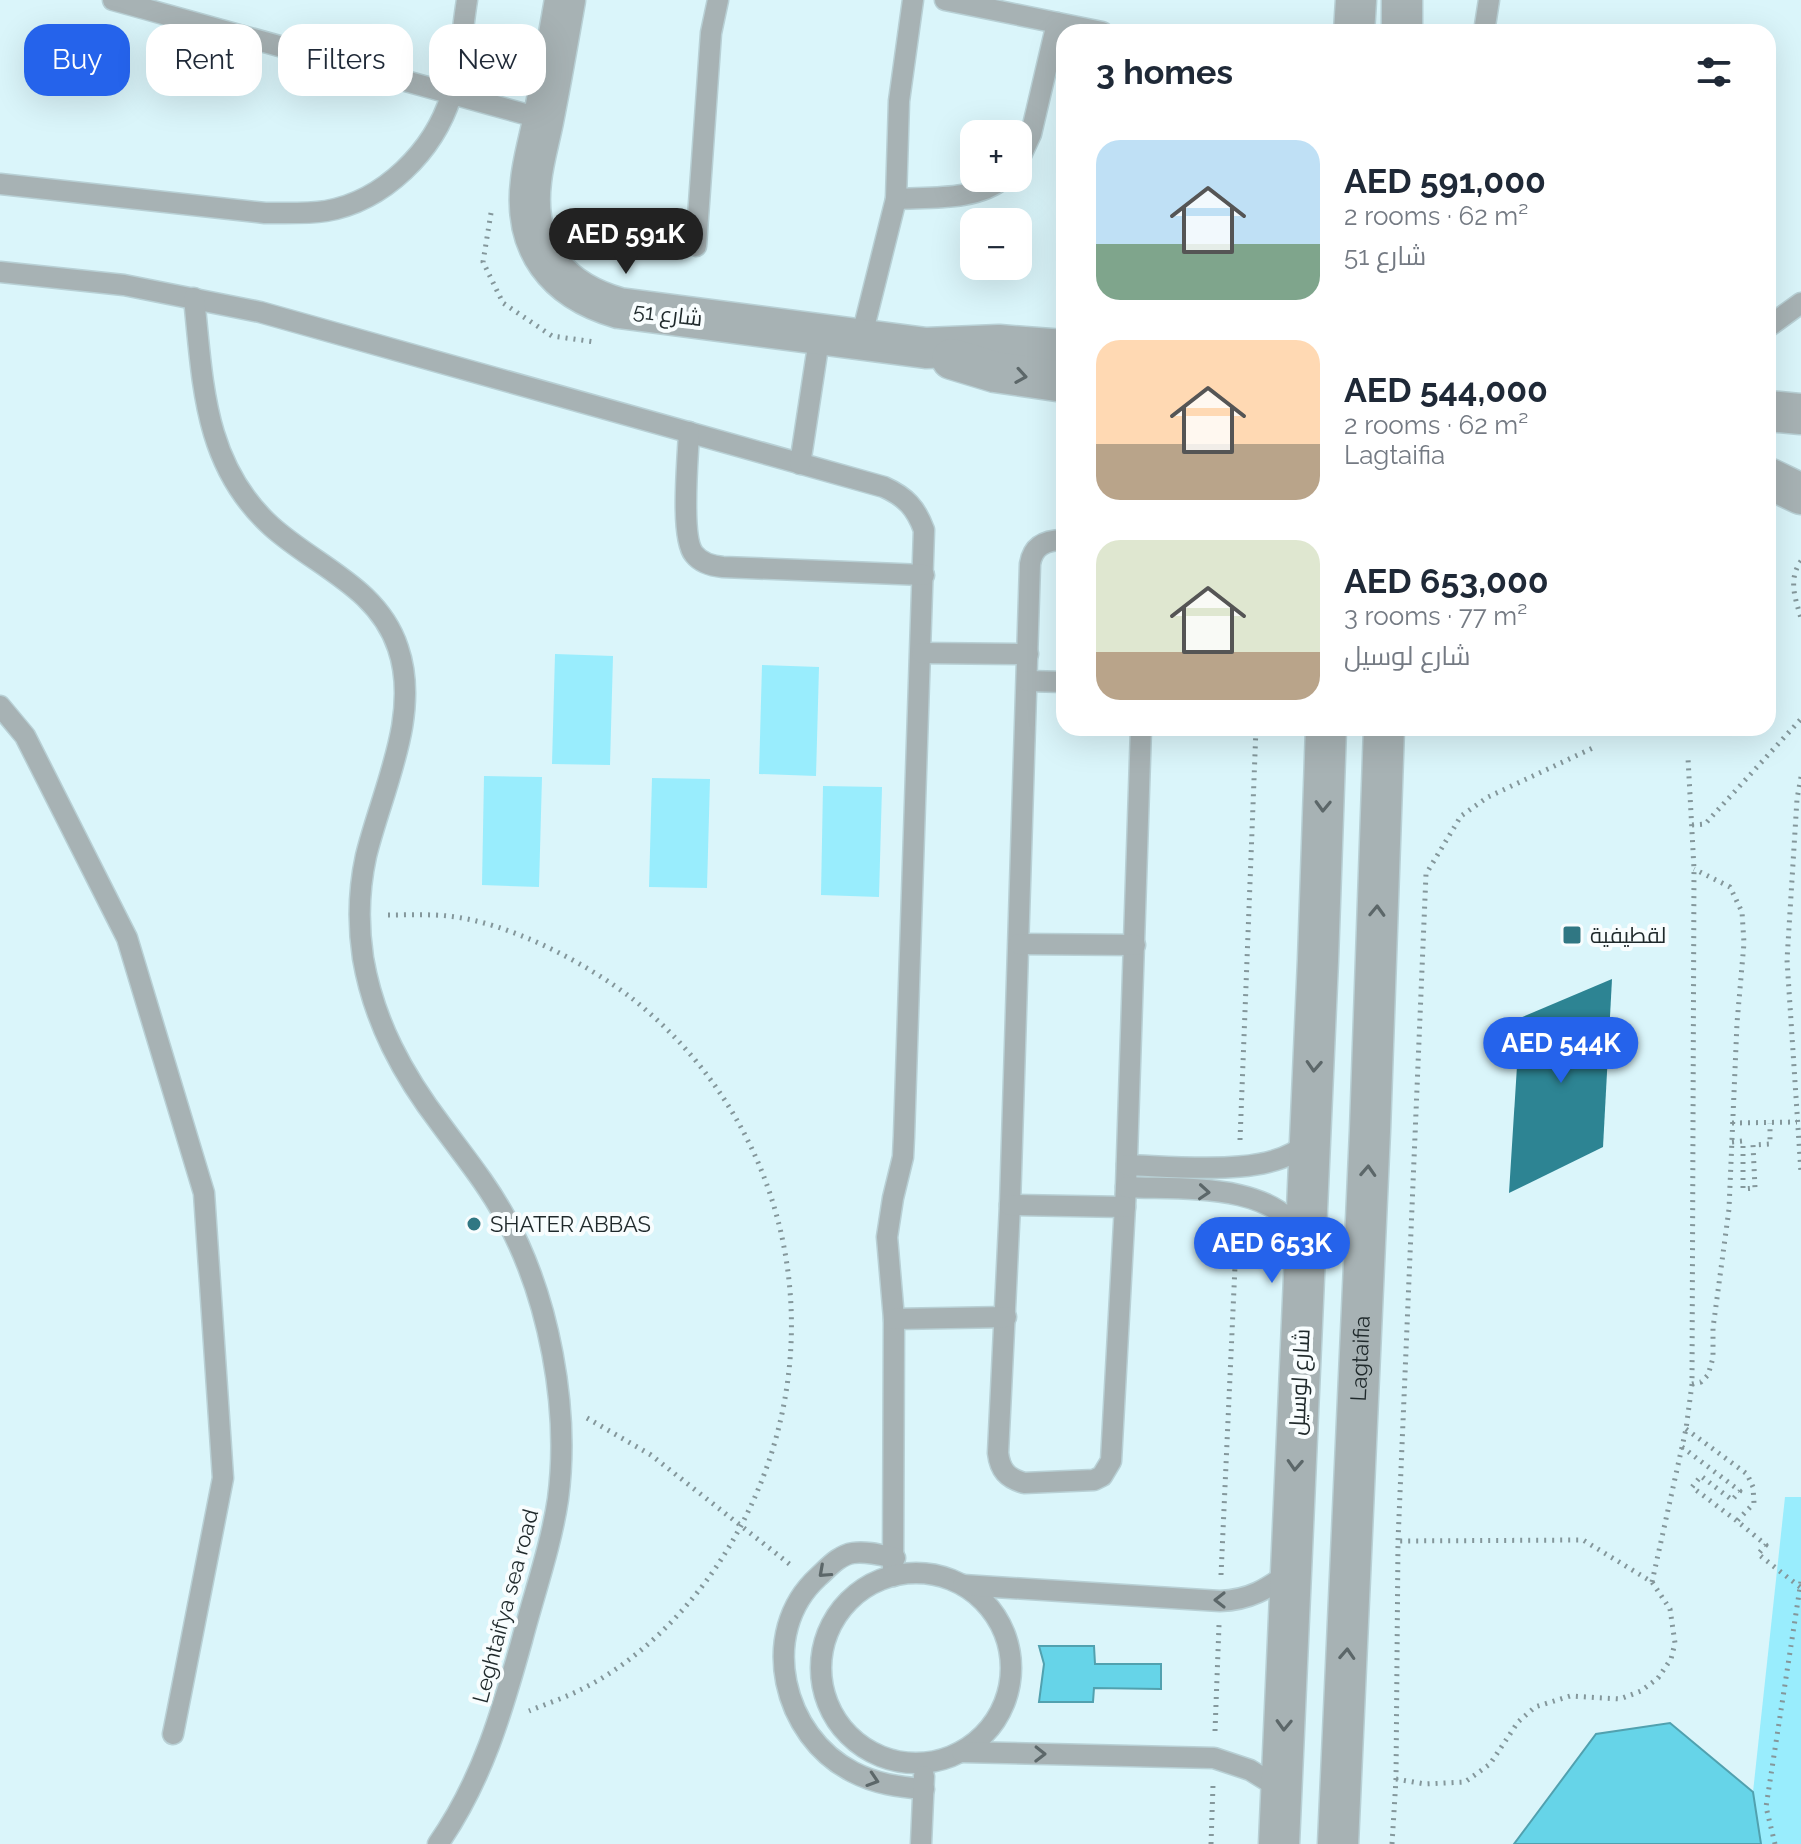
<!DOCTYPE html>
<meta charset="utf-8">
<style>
body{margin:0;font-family:Raleway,Cairo,sans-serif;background:#f6f6f7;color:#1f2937;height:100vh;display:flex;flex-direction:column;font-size:30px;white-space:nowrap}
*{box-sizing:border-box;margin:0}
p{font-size:26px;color:#747a83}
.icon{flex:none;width:44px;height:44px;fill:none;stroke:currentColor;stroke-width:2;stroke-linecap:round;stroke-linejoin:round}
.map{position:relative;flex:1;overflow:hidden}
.panel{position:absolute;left:1056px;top:24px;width:720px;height:712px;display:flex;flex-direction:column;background:#fff;border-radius:24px;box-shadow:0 8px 32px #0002}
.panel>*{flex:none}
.top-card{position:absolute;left:24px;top:24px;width:760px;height:72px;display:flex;gap:16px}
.fabs{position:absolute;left:960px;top:120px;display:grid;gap:16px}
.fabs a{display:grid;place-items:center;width:72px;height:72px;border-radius:16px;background:#fff;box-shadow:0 8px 32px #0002;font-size:40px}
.price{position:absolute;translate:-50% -68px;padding:0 18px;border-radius:28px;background:#2563eb;color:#fff;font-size:26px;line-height:52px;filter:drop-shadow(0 2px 4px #0008)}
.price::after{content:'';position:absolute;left:50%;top:48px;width:24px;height:18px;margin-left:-12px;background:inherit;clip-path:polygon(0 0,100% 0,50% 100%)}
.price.current{background:#222;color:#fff}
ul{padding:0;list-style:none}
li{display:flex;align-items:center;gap:24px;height:200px;padding:0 40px}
li span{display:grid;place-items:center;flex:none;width:224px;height:160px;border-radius:24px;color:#555}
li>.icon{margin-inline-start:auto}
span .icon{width:96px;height:96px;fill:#fffc;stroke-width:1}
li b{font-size:34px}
h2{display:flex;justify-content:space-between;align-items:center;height:96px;padding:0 40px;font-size:34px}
.tag{padding:0 28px;border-radius:24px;background:#fff;box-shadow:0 8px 32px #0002;font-size:28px;line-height:72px}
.tag.current{background:#2563eb;color:#fff}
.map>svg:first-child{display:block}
.green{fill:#99edfd}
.water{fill:#66d4e8;stroke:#51a1af;stroke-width:2}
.building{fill:#2d8493}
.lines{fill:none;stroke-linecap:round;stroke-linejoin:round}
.service-casing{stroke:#b8d0d5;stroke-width:23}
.minor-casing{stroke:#b8d0d5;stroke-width:43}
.path{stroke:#84979b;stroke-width:5;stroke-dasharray:2 6;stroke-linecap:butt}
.service{stroke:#a7b2b4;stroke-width:20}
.minor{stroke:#a7b2b4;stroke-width:40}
.oneway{stroke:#5c6769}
.poi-dot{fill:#307783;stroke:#f8fdfe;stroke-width:3}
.labels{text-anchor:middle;stroke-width:8;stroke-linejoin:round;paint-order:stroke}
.street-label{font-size:22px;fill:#1f292b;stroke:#f8fdfe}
.poi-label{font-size:22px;fill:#1f292b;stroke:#f8fdfe;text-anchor:start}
</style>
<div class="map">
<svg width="1801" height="1844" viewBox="0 0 1801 1844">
<rect width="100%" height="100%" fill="#daf5fa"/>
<g class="green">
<polygon points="555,654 613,656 610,765 552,764"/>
<polygon points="762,665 819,667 816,776 759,774"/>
<polygon points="484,776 542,777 539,887 482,885"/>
<polygon points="652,778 710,779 707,888 649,887"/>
<polygon points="823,786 882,787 879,897 821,895"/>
<polygon points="1785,1497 1801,1497 1801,1844 1761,1844 1753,1792"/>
</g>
<g class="water">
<polygon points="1039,1646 1094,1646 1095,1664 1161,1664 1161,1689 1094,1688 1093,1702 1039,1702 1044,1664"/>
<polygon points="1670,1723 1753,1792 1761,1844 1514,1844 1596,1734"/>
</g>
<polygon class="building" points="1612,979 1603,1147 1509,1193 1520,1018"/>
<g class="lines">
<g class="service-casing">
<g id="service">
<polyline points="113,0 543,119"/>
<polyline points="945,0 1102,32"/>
<polyline points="1484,32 1489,0"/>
<polyline points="1018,162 1031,134 1057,23"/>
<path d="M0,184L265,213C286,213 306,214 326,211C384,201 434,151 451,96C460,66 462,31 467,0"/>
<path d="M896,199C931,197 976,201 1004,178"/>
<polyline points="696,246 711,33 718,0"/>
<path d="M0,272L124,285L260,312L884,487C906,497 916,508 924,530L904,1136L903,1157L893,1198L887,1237L894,1319L893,1576"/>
<path d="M194,298C203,382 203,464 271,526C315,566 378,587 398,648C421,715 382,790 366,856C359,888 358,925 363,958C374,1022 403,1075 442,1126C464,1156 487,1184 505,1217C549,1297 570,1408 558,1499C551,1546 534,1594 522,1640C502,1712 482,1781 438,1844"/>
<polyline points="1768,327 1801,303"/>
<polyline points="861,339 896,199 899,101 913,0"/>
<path d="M689,432C688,458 680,537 694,554C701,563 712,566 723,567L924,575"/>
<polyline points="800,464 820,333"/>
<path d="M1064,540C1046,540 1033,545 1030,564L1010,1205L998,1453C1000,1470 1007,1478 1024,1483L1094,1480L1102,1476L1111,1461L1126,1187L1141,728"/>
<polyline points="922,653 1028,654"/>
<polyline points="1028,681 1064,682"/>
<polyline points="0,706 25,736 127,938 204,1193 223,1478 173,1734"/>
<polyline points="1019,944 1135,945"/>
<path d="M1127,1165C1173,1166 1276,1179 1308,1141"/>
<path d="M1126,1187C1179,1190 1274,1181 1302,1237"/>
<polyline points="1010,1205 1125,1207"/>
<polyline points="894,1319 1006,1317"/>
<path d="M895,1558C881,1555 866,1551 853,1553C839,1555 828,1568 818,1577C757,1633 783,1737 853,1772C876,1784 899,1787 924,1789"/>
<circle cx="916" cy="1668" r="95"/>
<path d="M963,1585L1220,1601C1250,1600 1267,1589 1290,1572"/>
<polyline points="962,1752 1214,1758 1250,1770 1281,1789"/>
<polyline points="921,1844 924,1776"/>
</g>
</g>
<g class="minor-casing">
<g id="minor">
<path d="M565,0C558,40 551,81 543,121C539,141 533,161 531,181C523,247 556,290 619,308L926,348L999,345L1064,350"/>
<polyline points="1354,32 1356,0"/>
<polyline points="1402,32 1402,0"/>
<polyline points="952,359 995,372 1064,382"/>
<polyline points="1768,411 1801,414"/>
<polyline points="1768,478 1801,494"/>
<polyline points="1279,1844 1318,960 1326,728"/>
<path id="s1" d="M1338,1844L1370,1131L1384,728"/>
</g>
</g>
<g class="path">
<polyline points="491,213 483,262 503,303 552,336 595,342"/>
<path d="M1801,561C1788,579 1795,598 1801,618"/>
<polyline points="1801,777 1797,799 1787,960 1801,1173"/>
<polyline points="1692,825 1705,824 1801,719"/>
<path d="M388,915C408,915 429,914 448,916C508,922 587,963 634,1000C804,1137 840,1371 724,1555C690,1609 638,1662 580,1690C564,1698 546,1704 529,1711"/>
<polyline points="1732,1123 1797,1122"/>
<polyline points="1240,1140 1256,728"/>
<polyline points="1732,1142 1743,1141 1743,1189 1755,1188 1753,1145 1770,1144 1770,1123"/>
<polyline points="1692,1384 1701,1382 1708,1375 1713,1358 1713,1328 1729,1209 1737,1023 1744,943 1742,912 1730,887 1694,869"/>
<polyline points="587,1418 651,1455 792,1566"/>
<polyline points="1686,1429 1747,1474 1753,1487 1754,1503 1737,1521 1766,1545 1758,1554 1800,1587"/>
<polyline points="1682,1447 1740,1491 1732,1500 1701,1476 1692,1487 1737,1521"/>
<polyline points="1221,1575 1237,1222"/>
<polyline points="1652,1582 1686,1429 1692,1384 1694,869 1688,758"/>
<polyline points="1215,1731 1219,1625"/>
<polyline points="1396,1779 1425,1784 1465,1782 1490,1764 1518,1722 1535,1707 1570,1696 1620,1699 1641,1691 1658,1678 1671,1659 1675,1643 1670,1609 1652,1582 1583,1540 1398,1541"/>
<polyline points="1211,1844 1213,1785"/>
<polyline points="1392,1844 1396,1779 1398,1541 1426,874 1461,816 1488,797 1597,746"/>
<polyline points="1775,1844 1766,1807 1801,1581"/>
</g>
<use href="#service" class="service"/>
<use href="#minor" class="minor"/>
</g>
<defs><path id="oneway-chevron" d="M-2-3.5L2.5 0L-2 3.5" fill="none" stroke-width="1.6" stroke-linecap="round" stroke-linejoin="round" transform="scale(2)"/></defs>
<g class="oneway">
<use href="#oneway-chevron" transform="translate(1021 376) rotate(9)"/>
<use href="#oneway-chevron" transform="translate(1323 806) rotate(92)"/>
<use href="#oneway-chevron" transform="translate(1377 911) rotate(-88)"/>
<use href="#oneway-chevron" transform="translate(1314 1066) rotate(93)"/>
<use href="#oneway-chevron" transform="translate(1368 1171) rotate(-87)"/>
<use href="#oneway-chevron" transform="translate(1204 1192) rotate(4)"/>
<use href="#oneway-chevron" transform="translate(1295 1465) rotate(93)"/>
<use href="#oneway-chevron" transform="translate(824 1572) rotate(138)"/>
<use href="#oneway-chevron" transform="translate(1220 1600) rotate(-180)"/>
<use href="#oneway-chevron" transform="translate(1347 1654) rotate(-87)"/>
<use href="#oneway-chevron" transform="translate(1284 1725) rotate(92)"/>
<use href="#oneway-chevron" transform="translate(1040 1754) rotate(1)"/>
<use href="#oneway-chevron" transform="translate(873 1780) rotate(18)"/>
</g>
<g class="poi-dot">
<rect x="1562" y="925" width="20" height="20" rx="4"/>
<circle cx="474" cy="1224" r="8"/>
</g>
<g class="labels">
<g class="street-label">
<text transform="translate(668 314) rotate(7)" y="8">شارع 51</text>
<text dy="8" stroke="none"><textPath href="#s1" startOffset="486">Lagtaifia</textPath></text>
<text transform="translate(1299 1382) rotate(-87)" y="8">شارع لوسيل</text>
<text transform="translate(505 1606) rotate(-75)" y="8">Leghtaifya sea road</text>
</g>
<g class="poi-label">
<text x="1590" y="943">لقطيفية</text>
<text x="490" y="1232">SHATER ABBAS</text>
</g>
</g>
</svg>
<div class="fabs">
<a>+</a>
<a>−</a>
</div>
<b class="price current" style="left:626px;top:276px">AED 591K</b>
<b class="price" style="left:1561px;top:1085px">AED 544K</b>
<b class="price" style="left:1272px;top:1285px">AED 653K</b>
<div class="top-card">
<a class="tag current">Buy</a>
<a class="tag">Rent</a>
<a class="tag">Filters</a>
<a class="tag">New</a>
</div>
<section class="panel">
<h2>3 homes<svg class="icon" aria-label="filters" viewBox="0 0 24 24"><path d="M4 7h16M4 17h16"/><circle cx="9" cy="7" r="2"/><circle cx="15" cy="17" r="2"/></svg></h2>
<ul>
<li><span style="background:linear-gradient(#bfe0f5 65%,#7fa58c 0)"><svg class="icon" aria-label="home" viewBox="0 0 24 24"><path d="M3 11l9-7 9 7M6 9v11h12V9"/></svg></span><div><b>AED 591,000</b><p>2 rooms · 62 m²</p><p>شارع 51</p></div></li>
<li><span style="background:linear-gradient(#ffd9b3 65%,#b9a48a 0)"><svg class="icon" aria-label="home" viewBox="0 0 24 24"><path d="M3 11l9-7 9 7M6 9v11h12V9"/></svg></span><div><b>AED 544,000</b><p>2 rooms · 62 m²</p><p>Lagtaifia</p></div></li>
<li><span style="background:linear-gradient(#dfe7d0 70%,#b9a48a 0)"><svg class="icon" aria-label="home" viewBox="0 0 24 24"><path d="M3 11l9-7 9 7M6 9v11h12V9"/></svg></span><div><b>AED 653,000</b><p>3 rooms · 77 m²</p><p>شارع لوسيل</p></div></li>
</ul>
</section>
</div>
